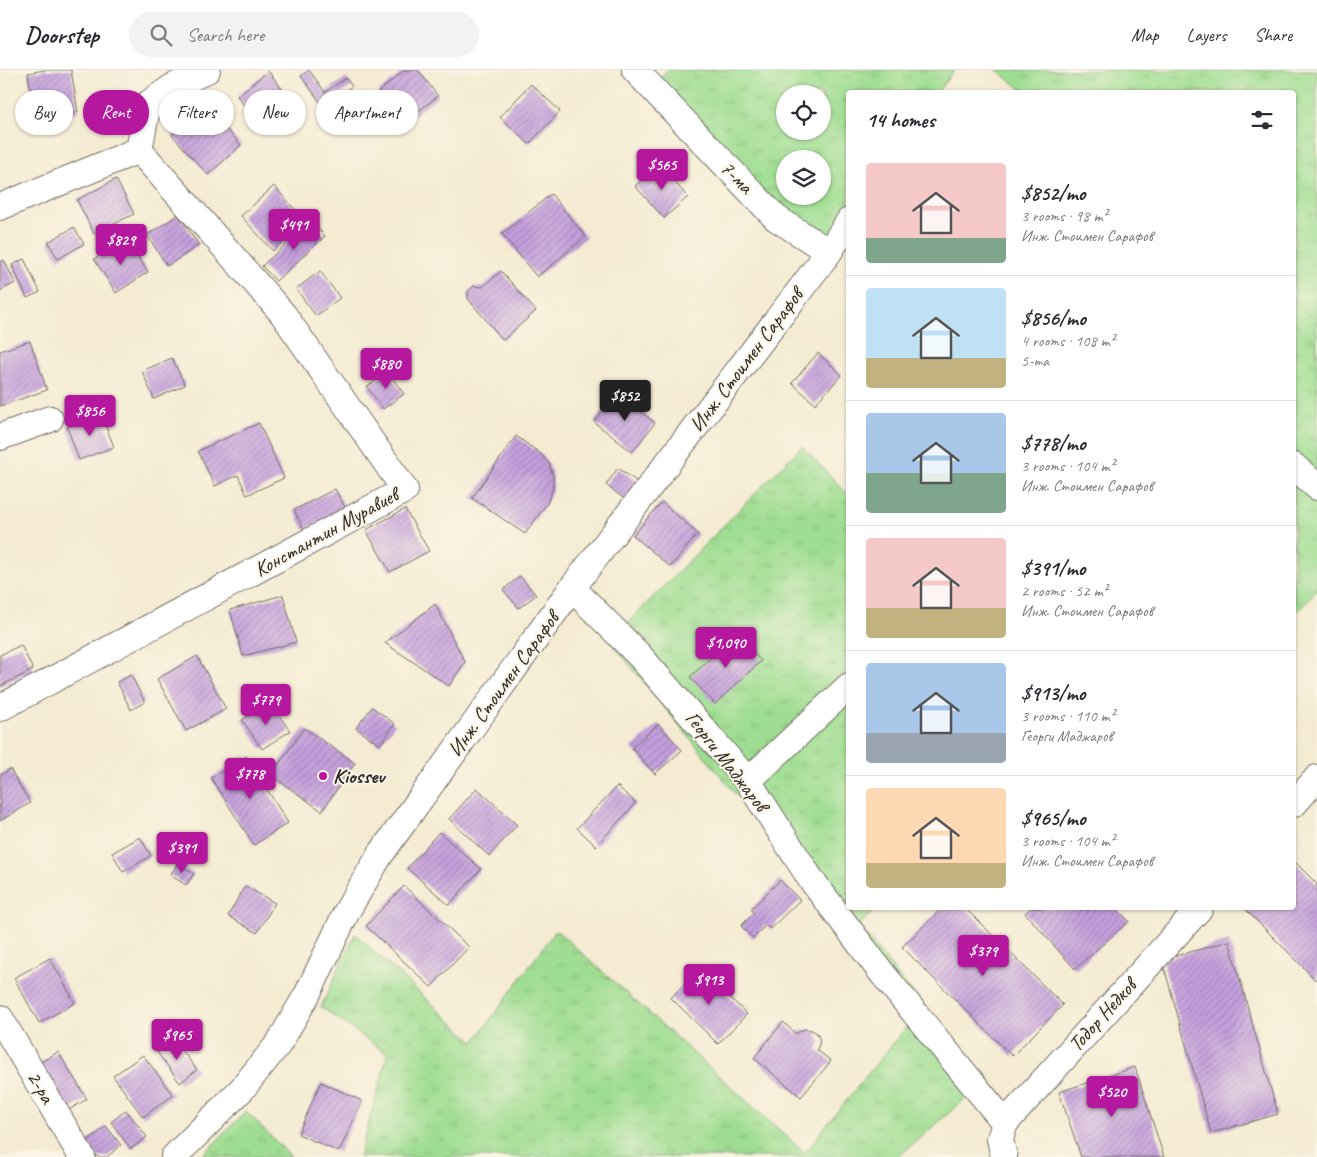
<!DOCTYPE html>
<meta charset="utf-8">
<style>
body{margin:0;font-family:Caveat,sans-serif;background:#f2f2f3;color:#2b2b33;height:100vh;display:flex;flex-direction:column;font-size:19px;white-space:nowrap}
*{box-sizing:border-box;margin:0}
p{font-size:16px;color:#7c7c81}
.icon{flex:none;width:28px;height:28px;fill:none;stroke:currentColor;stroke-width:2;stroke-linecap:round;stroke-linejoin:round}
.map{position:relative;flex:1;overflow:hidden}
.side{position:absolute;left:846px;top:20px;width:450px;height:820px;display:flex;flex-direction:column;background:#fff;border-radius:5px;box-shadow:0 1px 4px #0004}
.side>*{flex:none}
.hud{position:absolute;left:15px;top:20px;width:475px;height:45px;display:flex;gap:10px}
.fabs{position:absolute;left:776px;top:15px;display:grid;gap:10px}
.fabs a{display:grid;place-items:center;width:55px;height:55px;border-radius:50%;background:#fff;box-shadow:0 1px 4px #0004;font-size:25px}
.price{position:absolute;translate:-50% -42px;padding:0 11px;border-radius:5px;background:#b5179e;color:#fff;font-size:16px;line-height:32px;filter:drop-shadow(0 1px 2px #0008)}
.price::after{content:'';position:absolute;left:50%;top:30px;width:15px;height:11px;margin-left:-8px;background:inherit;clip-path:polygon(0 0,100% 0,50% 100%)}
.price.selected{background:#222;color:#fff}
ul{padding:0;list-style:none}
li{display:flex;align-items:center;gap:15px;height:125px;padding:0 20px}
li+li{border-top:1px solid #e1e1e2}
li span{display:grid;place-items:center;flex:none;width:140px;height:100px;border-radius:5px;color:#555}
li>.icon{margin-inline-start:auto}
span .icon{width:60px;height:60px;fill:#fffc;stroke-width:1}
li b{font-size:21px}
h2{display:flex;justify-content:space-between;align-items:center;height:60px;padding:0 20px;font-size:21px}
.tag{padding:0 18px;border-radius:22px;background:#fff;box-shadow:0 1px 4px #0004;font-size:18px;line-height:45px}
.tag.selected{background:#b5179e;color:#fff}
header{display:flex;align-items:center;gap:30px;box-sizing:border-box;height:70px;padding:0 25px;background:#fff;border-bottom:1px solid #e1e1e2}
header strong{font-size:24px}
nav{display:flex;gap:28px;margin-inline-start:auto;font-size:18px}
.search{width:350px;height:45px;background:#f2f2f3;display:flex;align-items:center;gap:12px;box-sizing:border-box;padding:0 18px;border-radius:28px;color:#7c7c81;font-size:19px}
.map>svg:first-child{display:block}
.grass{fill:url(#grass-tufts);stroke:#65845e;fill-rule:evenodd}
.building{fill:url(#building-hatch)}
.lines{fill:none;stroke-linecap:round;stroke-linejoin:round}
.minor-casing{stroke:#716e65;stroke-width:28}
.minor{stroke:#fff;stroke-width:26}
.poi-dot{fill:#b5179e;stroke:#fcf5e5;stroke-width:2}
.labels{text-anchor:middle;stroke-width:4;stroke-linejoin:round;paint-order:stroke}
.street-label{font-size:21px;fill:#2b2b2b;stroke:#fcf5e5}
.poi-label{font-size:21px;font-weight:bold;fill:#2b2b2b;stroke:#fcf5e5;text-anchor:start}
</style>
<header>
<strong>Doorstep</strong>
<div class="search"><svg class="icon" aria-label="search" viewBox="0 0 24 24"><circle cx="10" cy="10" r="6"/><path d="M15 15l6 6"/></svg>Search here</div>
<nav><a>Map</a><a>Layers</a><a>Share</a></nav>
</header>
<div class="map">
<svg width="1317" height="1087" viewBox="0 0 1317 1087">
<defs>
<pattern id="grass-tufts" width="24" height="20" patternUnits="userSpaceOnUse" patternTransform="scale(1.25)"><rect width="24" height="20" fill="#9fdd92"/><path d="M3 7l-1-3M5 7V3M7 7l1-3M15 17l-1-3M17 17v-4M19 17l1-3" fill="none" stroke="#89be7e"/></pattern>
<pattern id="building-hatch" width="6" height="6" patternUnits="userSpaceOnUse" patternTransform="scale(1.25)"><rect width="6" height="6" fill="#c49fdd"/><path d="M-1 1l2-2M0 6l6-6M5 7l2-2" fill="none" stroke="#9f82b3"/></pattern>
</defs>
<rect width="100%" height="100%" fill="#fcf5e5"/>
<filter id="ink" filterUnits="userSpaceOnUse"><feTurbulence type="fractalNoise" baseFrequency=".02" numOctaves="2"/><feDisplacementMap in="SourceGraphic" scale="10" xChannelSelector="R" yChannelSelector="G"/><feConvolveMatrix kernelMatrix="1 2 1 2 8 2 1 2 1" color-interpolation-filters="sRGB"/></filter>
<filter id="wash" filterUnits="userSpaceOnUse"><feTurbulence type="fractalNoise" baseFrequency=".0096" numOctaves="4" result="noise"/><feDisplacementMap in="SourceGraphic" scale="20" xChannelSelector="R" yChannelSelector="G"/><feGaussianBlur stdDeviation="1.12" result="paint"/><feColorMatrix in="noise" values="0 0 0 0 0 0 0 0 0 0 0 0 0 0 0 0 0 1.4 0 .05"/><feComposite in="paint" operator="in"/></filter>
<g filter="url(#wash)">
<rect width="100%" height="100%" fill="#f4ebd2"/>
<g class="grass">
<path d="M667,0H955L937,22H849V151L829,182L651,17ZM785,24H822V61H785ZM785,89H822V126H785Z"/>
<polygon points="997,0 1317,0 1317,520 1294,545 1294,22 1025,22"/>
<polygon points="802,376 849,426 849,838 877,838 858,856 986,1011 898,1087 359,1087 388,984 321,937 355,864 474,972 556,860 805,1083 828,1053 908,955 793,794 610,571"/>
<polygon points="246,1041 291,1087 201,1087"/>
</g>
<g id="blocks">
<g class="building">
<polygon points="45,0 71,0 78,42 35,49 28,3"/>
<polygon points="309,0 325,22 346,8 352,16 323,36 301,6"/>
<polygon points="405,0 418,0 438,26 403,53 378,22"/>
<polygon points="268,1 293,33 262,58 237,26"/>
<polygon points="531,14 560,41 529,74 500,47"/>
<polygon points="205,36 241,75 208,105 172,65"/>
<polygon points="659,95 688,127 664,148 635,116"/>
<polygon points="116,109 134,144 94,164 77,130"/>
<polygon points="274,116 306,152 273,181 241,146"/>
<polygon points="551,124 586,167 537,207 502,164"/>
<polygon points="178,145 199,175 167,196 147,165"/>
<polygon points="311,151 325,166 276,211 262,196"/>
<polygon points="74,157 84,174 58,189 48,172"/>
<polygon points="126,169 148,202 116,223 94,189"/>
<polygon points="24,189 40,222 27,228 12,195"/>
<polygon points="4,190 15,213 0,221 0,192"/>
<polygon points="320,201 340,228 316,246 296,219"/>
<polygon points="501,201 536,241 503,270 468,229 468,222 474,216 482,217"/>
<polygon points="30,271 47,320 0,336 0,281"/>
<polygon points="818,283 842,305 815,334 792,313"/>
<polygon points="172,288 185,315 154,329 142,301"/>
<polygon points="388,302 404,324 383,339 367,317"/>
<polygon points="617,323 655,353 632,382 594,352"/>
<polygon points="101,344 114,377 79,390 67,357"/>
<polygon points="259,353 284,408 247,425 238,405 215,416 198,381"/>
<polygon points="516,366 541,384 549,394 553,406 553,419 547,433 525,464 472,428"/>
<polygon points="618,398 639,413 626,430 606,415"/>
<polygon points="335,419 346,439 304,460 294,440"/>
<polygon points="662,432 698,464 670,497 633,465"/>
<polygon points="405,439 429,481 390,502 366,460"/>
<polygon points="520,506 536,525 519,538 503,520"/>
<polygon points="283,525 296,572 243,586 230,540"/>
<polygon points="435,534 465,592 449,616 385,573"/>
<polygon points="736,564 761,591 715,634 690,607"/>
<polygon points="21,575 33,600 0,616 0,585"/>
<polygon points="197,586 226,639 186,661 157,609"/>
<polygon points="131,605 145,632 131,640 117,612"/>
<polygon points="270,632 290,661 262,679 242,650"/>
<polygon points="372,637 395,654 380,675 356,658"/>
<polygon points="658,654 682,680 655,704 632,678"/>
<polygon points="304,658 355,693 322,741 271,705"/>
<polygon points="246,686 288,753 254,775 211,708"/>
<polygon points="10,699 30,733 0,751 0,705"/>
<polygon points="617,716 636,733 596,776 577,758"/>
<polygon points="477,718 517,755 489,786 449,749"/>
<polygon points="439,762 481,799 449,835 407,798"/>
<polygon points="140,767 151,786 123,802 112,783"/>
<polygon points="1294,791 1317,814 1317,911 1244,838 1294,838"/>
<polygon points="178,793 194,804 186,815 170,805"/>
<polygon points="780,810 800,830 770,859 766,855 753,868 741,856 754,843 751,839"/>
<polygon points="245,816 275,833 257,863 228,846"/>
<polygon points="404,816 469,877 431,917 366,856"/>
<polygon points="942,838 965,838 1063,935 1012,986 902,877"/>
<polygon points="1031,838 1116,838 1129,851 1075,899 1025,843"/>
<polygon points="1229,871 1278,1044 1211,1063 1162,890"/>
<polygon points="50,888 75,933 39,953 14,908"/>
<polygon points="699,898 747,944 718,974 671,928"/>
<polygon points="783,952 796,964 804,959 812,960 817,963 820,971 817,980 831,991 801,1027 754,988"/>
<polygon points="174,970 197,1000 180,1013 157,982"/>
<polygon points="58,982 87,1029 67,1041 38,994"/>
<polygon points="143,985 173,1025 143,1047 113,1006"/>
<polygon points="1135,997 1164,1087 1081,1087 1059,1022"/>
<polygon points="321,1012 362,1031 339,1082 298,1064"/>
<polygon points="126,1040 147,1067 131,1079 111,1052"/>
<polygon points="106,1056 121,1075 107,1087 98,1087 86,1072"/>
</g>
</g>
</g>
<g filter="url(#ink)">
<use href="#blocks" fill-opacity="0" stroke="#716e65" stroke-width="1"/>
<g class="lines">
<g class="minor-casing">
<g id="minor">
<polyline points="635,0 776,148 829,182"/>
<polyline points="0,137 139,80 148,34 171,18 207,0"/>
<polyline points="0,367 50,349"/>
<polyline points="1294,396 1317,417"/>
<polyline points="572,518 639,585 748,711 810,808 882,903 1005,1053"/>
<polyline points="0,638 405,420 283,244 139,80"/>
<polyline points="748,711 849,616"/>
<polyline points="1294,734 1317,708"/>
<polyline points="0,948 82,1087"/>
<polyline points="174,1087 242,1019 279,973 308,923 347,841 380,785 572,518 829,182 849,151"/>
<polyline points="1004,1087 1000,1069 1005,1053 1200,838"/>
</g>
</g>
<use href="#minor" class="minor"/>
</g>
</g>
<circle class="poi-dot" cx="323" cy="706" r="5"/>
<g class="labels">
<g class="street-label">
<text transform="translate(737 107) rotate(46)" y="7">7-ма</text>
<text transform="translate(746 290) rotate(-53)" y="7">Инж. Стоимен Сарафов</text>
<text transform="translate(326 462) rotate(-29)" y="7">Константин Муравиев</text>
<text transform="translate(503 614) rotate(-54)" y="7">Инж. Стоимен Сарафов</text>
<text transform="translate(727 691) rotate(52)" y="7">Георги Маджаров</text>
<text transform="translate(1102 945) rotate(-48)" y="7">Тодор Недков</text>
<text transform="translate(41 1017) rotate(60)" y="7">2-ра</text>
</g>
<g class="poi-label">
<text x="333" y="713">Kiossev</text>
</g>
</g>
</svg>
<div class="fabs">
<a><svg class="icon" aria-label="locate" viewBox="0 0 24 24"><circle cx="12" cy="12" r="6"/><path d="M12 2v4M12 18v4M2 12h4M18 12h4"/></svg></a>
<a><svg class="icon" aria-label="layers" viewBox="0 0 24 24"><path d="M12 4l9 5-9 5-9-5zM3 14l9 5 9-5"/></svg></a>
</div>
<b class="price" style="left:662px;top:121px">$565</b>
<b class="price" style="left:294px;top:181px">$491</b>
<b class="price" style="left:121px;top:196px">$829</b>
<b class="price" style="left:386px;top:320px">$880</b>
<b class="price selected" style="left:625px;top:352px">$852</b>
<b class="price" style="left:90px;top:367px">$856</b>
<b class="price" style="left:726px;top:599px">$1,090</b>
<b class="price" style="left:266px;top:656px">$779</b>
<b class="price" style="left:250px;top:730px">$778</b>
<b class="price" style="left:182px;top:804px">$391</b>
<b class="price" style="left:983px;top:907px">$379</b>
<b class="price" style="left:709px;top:936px">$913</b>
<b class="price" style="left:177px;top:991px">$965</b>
<b class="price" style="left:1112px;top:1048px">$520</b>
<div class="hud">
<a class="tag">Buy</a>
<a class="tag selected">Rent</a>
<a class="tag">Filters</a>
<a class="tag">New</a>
<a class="tag">Apartment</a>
</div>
<section class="side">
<h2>14 homes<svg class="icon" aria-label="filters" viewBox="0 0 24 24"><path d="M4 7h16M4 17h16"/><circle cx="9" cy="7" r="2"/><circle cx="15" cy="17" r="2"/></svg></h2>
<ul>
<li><span style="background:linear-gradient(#f6c9c9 75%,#7fa58c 0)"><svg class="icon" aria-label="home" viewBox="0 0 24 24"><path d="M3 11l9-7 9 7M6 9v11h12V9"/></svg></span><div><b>$852/mo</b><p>3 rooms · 98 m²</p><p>Инж. Стоимен Сарафов</p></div></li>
<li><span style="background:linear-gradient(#bfe0f5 70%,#c2b280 0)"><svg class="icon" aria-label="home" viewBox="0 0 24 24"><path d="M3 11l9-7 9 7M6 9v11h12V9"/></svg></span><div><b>$856/mo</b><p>4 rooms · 108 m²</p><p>5-та</p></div></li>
<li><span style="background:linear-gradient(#a9c7e8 60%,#7fa58c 0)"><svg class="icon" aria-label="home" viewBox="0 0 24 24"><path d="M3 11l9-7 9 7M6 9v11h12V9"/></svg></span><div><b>$778/mo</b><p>3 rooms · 104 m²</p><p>Инж. Стоимен Сарафов</p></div></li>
<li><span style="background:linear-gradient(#f6c9c9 70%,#c2b280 0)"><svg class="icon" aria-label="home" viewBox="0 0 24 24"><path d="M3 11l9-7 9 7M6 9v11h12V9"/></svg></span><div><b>$391/mo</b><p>2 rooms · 52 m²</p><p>Инж. Стоимен Сарафов</p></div></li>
<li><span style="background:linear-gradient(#a9c7e8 70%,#9aa5b1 0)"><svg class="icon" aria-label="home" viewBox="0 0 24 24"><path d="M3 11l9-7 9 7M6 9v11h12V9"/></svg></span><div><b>$913/mo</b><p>3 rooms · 110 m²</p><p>Георги Маджаров</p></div></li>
<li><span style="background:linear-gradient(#ffd9b3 75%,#c2b280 0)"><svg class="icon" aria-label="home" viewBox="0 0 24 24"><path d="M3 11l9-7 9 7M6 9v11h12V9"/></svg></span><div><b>$965/mo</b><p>3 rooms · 104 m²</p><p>Инж. Стоимен Сарафов</p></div></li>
</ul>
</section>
</div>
